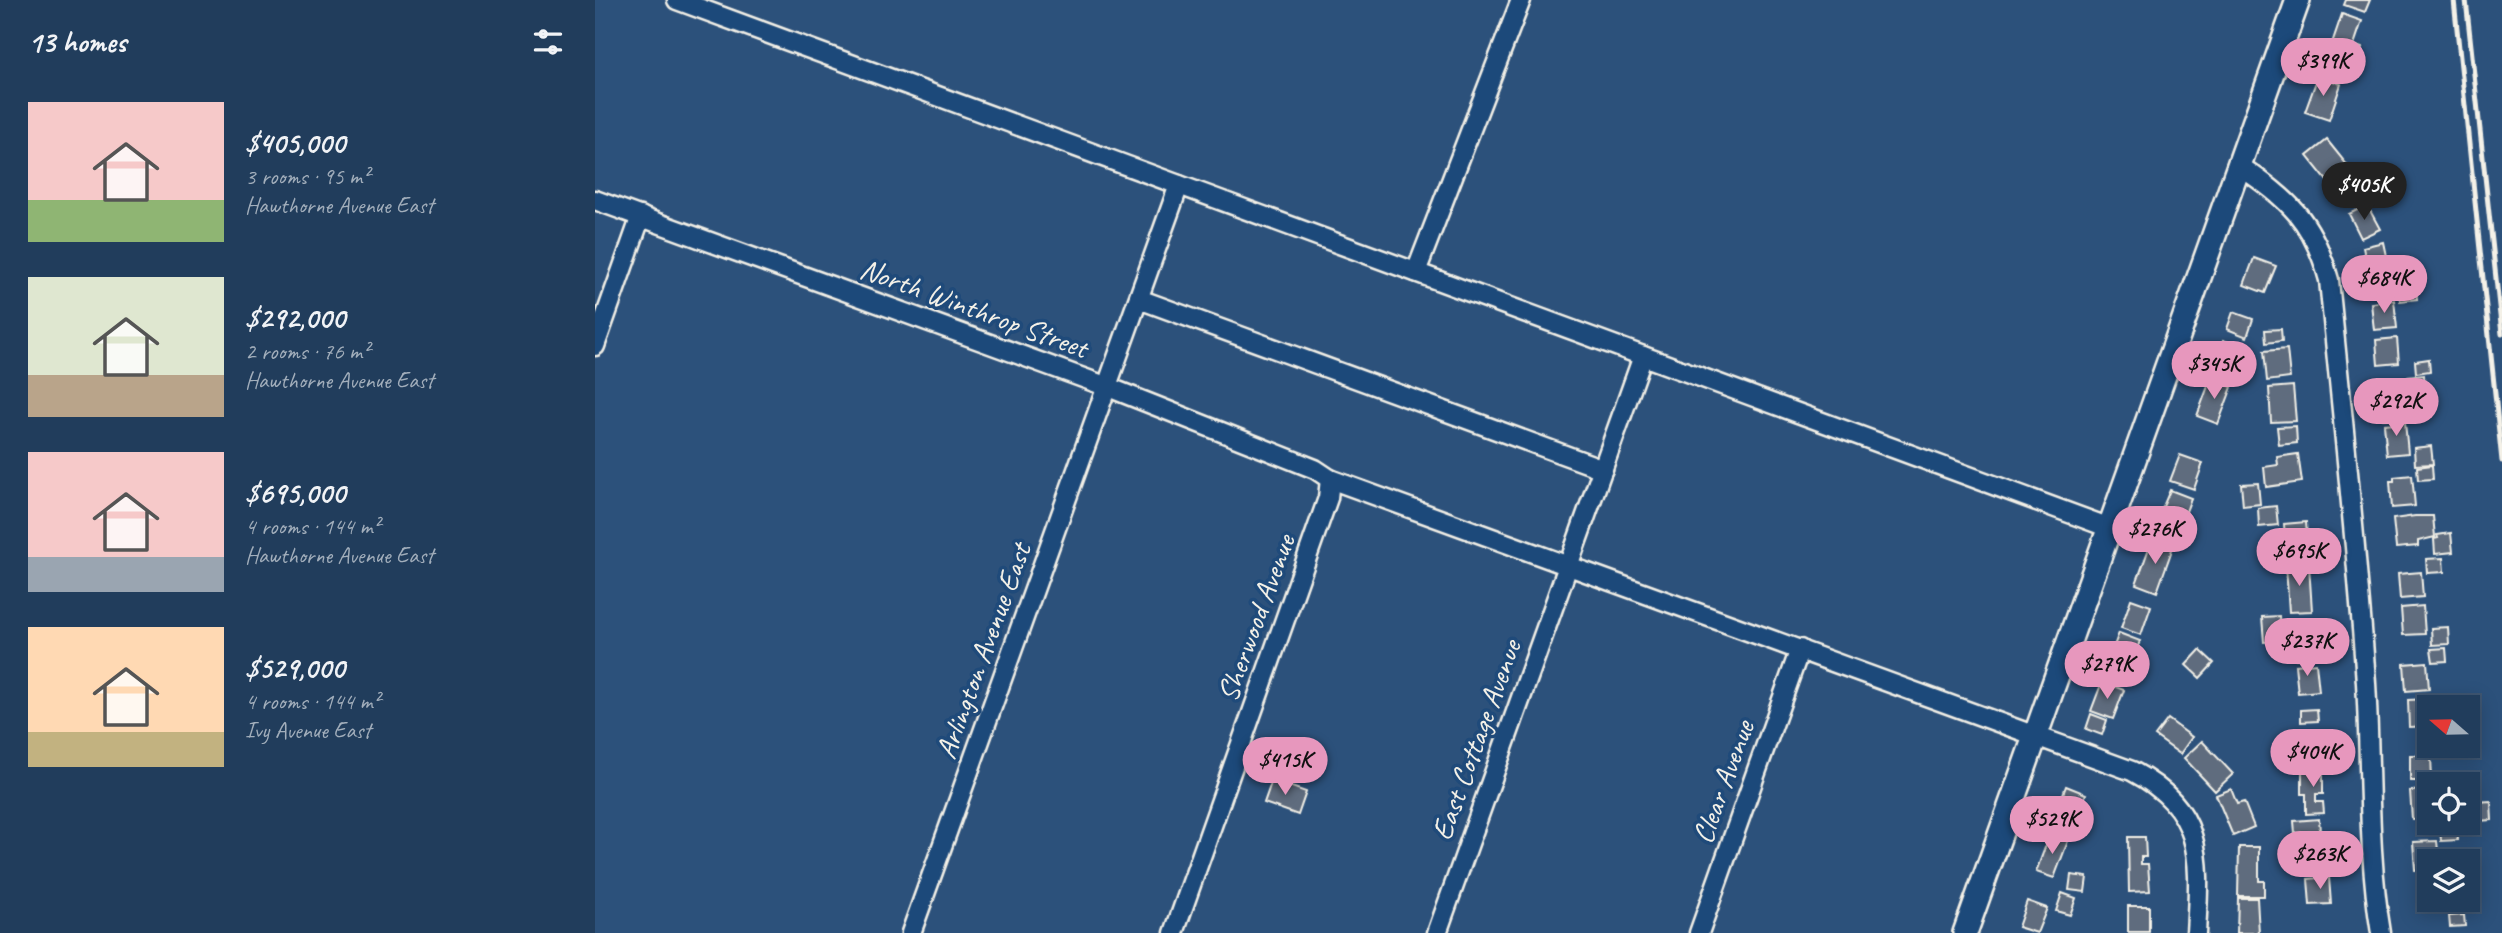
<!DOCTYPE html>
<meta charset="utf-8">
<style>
body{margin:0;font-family:Caveat,sans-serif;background:#294462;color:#f1f3f6;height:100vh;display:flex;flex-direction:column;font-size:26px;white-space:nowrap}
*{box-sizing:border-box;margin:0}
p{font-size:23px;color:#a2aebb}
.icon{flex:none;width:38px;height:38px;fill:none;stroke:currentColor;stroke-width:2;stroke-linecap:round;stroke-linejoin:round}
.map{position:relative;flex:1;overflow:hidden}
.side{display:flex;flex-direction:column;background:#213d5c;width:595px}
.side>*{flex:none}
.needle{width:46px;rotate:290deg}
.controls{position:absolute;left:1822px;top:695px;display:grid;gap:14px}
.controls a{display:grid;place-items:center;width:63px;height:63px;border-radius:0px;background:#213d5c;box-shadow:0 4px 18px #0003,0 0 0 2px #3e5672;font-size:35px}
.price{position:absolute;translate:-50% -60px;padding:0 16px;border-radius:24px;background:#e797bd;color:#111;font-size:23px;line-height:46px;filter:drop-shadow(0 2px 4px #0008)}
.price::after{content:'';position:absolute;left:50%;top:42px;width:21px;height:16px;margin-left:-10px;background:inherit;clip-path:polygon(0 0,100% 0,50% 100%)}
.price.on{background:#222;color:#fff}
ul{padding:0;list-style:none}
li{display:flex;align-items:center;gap:21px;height:175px;padding:0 28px}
li span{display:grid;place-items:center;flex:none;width:196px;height:140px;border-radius:0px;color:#555}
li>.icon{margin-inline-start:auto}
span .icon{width:84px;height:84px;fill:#fffc;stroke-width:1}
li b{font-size:30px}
h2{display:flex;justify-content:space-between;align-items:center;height:84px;padding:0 28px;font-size:30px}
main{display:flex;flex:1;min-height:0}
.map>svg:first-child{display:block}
.building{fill:#5e6c7e;stroke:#f4f1e8;stroke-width:2}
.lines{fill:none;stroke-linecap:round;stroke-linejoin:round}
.minor-casing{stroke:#f4f1e8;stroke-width:23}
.tertiary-casing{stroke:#f4f1e8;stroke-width:28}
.minor{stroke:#1f4a7a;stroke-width:18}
.tertiary{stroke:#1f4a7a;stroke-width:23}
.rail{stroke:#f4f1e8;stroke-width:5}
.labels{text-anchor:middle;stroke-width:7;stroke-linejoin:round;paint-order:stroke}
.street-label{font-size:30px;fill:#f4f1e8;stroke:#1f4a7a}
</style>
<main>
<section class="side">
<h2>13 homes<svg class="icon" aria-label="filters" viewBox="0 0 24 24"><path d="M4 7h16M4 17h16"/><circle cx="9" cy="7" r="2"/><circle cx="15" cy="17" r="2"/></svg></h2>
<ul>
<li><span style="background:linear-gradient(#f6c9c9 70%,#8fb573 0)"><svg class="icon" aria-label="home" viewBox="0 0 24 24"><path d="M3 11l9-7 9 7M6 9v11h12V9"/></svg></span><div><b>$405,000</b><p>3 rooms · 95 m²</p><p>Hawthorne Avenue East</p></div></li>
<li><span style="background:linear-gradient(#dfe7d0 70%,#b9a48a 0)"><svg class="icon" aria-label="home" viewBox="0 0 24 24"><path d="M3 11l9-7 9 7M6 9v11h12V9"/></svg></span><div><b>$292,000</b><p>2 rooms · 76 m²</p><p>Hawthorne Avenue East</p></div></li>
<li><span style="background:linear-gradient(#f6c9c9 75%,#9aa5b1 0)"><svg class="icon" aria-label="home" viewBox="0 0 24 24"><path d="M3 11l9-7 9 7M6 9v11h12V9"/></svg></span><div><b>$695,000</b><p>4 rooms · 144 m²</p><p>Hawthorne Avenue East</p></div></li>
<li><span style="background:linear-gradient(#ffd9b3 75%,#c2b280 0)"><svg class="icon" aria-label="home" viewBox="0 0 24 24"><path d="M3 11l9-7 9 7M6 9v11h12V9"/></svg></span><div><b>$529,000</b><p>4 rooms · 144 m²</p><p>Ivy Avenue East</p></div></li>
</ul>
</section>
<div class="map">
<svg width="1907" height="933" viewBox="0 0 1907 933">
<rect width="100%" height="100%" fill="#2c517b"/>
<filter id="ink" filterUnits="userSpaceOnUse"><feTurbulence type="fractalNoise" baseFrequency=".0143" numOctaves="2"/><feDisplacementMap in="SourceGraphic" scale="14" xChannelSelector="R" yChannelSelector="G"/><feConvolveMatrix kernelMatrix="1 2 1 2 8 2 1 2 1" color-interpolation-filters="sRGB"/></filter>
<g filter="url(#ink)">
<g class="building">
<polygon points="1751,0 1775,0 1770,12 1749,5"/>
<polygon points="1747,14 1767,21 1759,45 1767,48 1760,68 1732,58"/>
<polygon points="1723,76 1746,84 1734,120 1710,112"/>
<polygon points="1732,140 1757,171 1737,187 1712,156"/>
<polygon points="1772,205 1785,229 1766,238 1754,214"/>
<polygon points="1788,242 1794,270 1773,274 1768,247"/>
<polygon points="1659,258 1681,266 1670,293 1649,285"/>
<polygon points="1818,265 1821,282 1804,285 1801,269"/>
<polygon points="1821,287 1822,299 1805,301 1804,289"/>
<polygon points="1799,300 1802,328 1779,330 1776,303"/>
<polygon points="1638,312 1658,319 1652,337 1632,329"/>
<polygon points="1686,329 1687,341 1671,343 1670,330"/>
<polygon points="1802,338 1804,363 1783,365 1781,340"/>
<polygon points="1628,340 1650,348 1640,378 1617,370"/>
<polygon points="1692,349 1695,378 1672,381 1669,351"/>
<polygon points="1834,359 1835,371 1821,373 1820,361"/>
<polygon points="1829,375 1830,388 1823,391 1823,397 1813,398 1813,377"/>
<polygon points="1616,378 1637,387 1623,424 1602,416"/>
<polygon points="1698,386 1701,421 1676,422 1674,388"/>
<polygon points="1808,389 1810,417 1788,419 1786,391"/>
<polygon points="1810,422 1813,453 1792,455 1789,424"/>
<polygon points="1701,426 1702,443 1684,445 1682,427"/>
<polygon points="1836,446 1838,464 1820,465 1819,448"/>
<polygon points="1703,454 1707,482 1671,487 1669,467 1683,465 1682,457"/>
<polygon points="1585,455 1608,463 1599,489 1575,481"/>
<polygon points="1837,465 1838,479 1823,480 1822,467"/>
<polygon points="1817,475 1820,506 1797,508 1795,481 1799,481 1799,477"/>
<polygon points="1663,483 1665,504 1648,506 1646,484"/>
<polygon points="1575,490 1596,498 1586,525 1564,516"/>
<polygon points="1681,506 1683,525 1664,527 1663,508"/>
<polygon points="1820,516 1838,516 1840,537 1823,541 1823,546 1801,548 1798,519"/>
<polygon points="1564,521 1582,527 1578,540 1560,534"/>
<polygon points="1711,522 1713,552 1691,554 1689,524"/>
<polygon points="1856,533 1858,552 1840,554 1839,539 1843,538 1842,535"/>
<polygon points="1557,540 1578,547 1562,592 1541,584"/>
<polygon points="1848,558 1849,572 1832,573 1831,559"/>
<polygon points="1714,565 1717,611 1694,612 1691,566"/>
<polygon points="1826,572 1828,597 1805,599 1803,574"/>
<polygon points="1536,599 1556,606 1546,635 1526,628"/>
<polygon points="1828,606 1830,634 1808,635 1806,608"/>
<polygon points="1684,616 1686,641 1669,642 1667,617"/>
<polygon points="1853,627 1854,644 1837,645 1836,628"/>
<polygon points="1720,628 1722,657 1701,659 1699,630"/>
<polygon points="1524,633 1545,641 1529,682 1508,674"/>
<polygon points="1851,648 1852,661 1838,662 1836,649"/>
<polygon points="1605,650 1619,663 1605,678 1591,665"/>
<polygon points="1832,662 1834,689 1811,691 1809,664"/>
<polygon points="1721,663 1724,691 1703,693 1700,665"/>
<polygon points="1507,682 1529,690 1518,719 1496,711"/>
<polygon points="1833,699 1834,726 1814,727 1813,700"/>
<polygon points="1722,709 1723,721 1706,722 1706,710"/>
<polygon points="1496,714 1512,720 1507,735 1491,729"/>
<polygon points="1573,719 1597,737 1585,754 1560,736"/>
<polygon points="1727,731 1728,758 1706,759 1705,732"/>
<polygon points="1607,741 1638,774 1620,791 1589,758"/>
<rect x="1848" y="746" width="16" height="9"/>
<polygon points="1815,755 1836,755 1837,781 1815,781"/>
<polygon points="1707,768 1728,768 1728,794 1721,794 1721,802 1728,802 1729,813 1711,814 1711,794 1707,794"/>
<polygon points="677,780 711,792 703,815 669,803"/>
<polygon points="1471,786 1491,794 1476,833 1456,826"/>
<polygon points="1636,789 1642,804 1649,802 1659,827 1638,836 1621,795"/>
<polygon points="1834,790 1834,818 1817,819 1815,791"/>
<polygon points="1896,801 1897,820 1882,821 1881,802"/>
<polygon points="1724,819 1725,831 1700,833 1699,821"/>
<polygon points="1862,828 1863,840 1846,841 1845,829"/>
<polygon points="1455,834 1473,841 1459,878 1441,872"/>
<polygon points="1533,837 1550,837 1551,857 1546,857 1546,864 1553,864 1555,891 1534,892"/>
<polygon points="1731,840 1733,867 1713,869 1711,842"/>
<polygon points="1842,841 1844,861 1834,861 1834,869 1820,870 1818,842"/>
<polygon points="1644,847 1664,847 1664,881 1669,881 1669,896 1643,896"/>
<polygon points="1476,875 1492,877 1490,892 1474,890"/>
<polygon points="1734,877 1736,904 1715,905 1713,879"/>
<polygon points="1834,878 1834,900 1846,900 1847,903 1824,906 1822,879"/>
<polygon points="1467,893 1481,898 1475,915 1461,911"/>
<polygon points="1643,898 1662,898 1664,933 1642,933"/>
<polygon points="1852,900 1869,900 1871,912 1854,914"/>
<polygon points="1432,901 1452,908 1442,933 1423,927"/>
<rect x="1533" y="906" width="21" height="26"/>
<polygon points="1869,915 1870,926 1855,927 1854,916"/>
</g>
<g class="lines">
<g class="minor-casing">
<g id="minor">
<polyline points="82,0 1515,528"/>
<path d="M1645,166C1694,200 1718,220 1734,280C1747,414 1762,548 1771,683C1776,766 1772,850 1786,933"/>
<path d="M0,200L513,387L720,469L735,479L1537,771C1611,810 1605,860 1601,933"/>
<polyline points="821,272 926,0"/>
<polyline points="544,299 1008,469"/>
<polyline points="0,346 46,216"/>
<polyline points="316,933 584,185"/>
<polyline points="579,933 733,498 735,479"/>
<polyline points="842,933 1048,356"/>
<polyline points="1104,933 1205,649"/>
</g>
</g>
<g class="tertiary-casing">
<polyline id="tertiary" points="1370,933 1703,0"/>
</g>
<use href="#minor" class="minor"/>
<use href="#tertiary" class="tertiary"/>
<g class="rail">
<polyline points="1859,0 1907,461"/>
<polyline points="1871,0 1907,334"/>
</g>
</g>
</g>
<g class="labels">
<g class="street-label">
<text transform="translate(379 308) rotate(20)" y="10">North Winthrop Street</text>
<text transform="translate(661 618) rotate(-70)" y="10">Sherwood Avenue</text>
<text transform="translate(388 651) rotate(-70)" y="10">Arlington Avenue East</text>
<text transform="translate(881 740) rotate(-70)" y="10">East Cottage Avenue</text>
<text transform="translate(1128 782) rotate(-70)" y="10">Clear Avenue</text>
</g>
</g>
</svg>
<div class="controls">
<a><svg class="needle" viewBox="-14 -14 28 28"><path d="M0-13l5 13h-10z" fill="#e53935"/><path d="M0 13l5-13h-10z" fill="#a2aebb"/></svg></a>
<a><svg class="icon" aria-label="locate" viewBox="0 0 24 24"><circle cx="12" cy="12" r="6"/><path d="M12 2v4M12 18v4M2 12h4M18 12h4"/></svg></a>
<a><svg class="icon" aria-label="layers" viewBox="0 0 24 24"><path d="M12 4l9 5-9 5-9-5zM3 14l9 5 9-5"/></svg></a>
</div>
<b class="price" style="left:1728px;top:98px">$399K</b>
<b class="price on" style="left:1769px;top:222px">$405K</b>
<b class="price" style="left:1789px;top:315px">$684K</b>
<b class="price" style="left:1619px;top:401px">$345K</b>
<b class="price" style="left:1801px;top:438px">$292K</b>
<b class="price" style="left:1560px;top:566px">$276K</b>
<b class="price" style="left:1704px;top:588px">$695K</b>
<b class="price" style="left:1712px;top:678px">$237K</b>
<b class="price" style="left:1512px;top:701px">$279K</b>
<b class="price" style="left:1718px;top:789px">$404K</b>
<b class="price" style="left:690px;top:797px">$415K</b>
<b class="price" style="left:1457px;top:856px">$529K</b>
<b class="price" style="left:1725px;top:891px">$263K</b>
</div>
</main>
